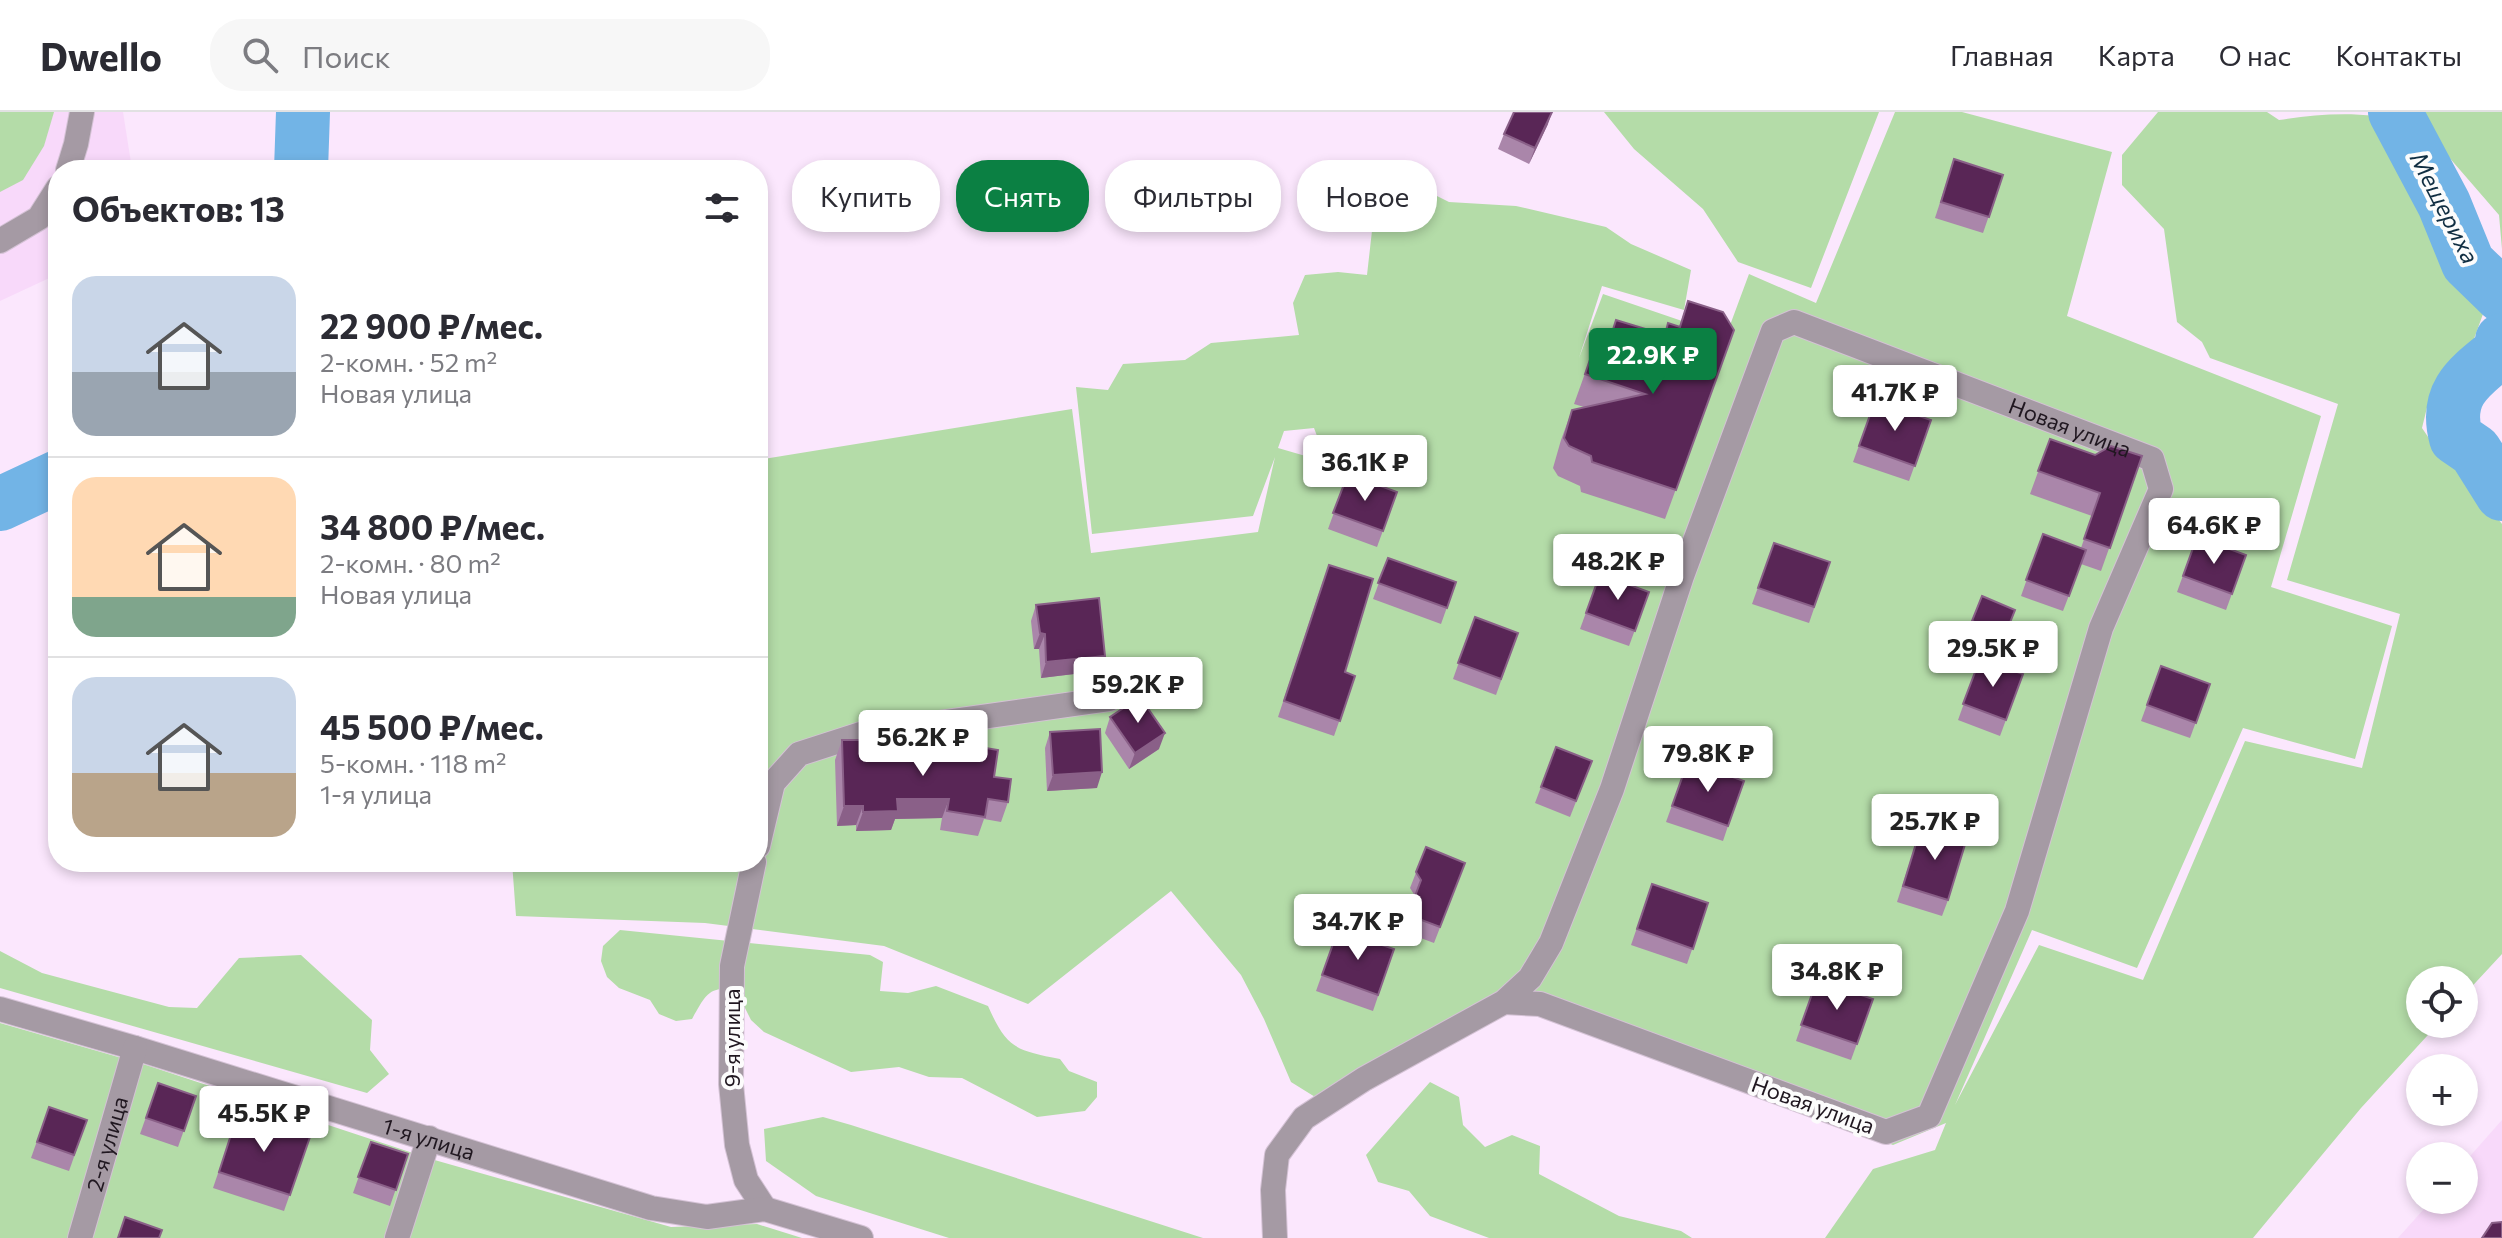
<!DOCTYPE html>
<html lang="ru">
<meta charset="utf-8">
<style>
body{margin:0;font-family:Commissioner,sans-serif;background:#f7f7f7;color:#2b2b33;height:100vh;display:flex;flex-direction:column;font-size:30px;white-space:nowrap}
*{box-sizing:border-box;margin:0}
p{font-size:26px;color:#7c7c81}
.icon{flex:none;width:44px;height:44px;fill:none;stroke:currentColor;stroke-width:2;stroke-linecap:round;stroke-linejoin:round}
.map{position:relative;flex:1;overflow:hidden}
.side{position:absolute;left:48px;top:48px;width:720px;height:712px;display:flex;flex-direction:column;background:#fff;border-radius:32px;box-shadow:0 4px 12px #0003}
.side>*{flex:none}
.banner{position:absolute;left:792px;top:48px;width:760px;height:72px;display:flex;gap:16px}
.buttons{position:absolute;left:2406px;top:854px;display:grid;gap:16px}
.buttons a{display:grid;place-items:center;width:72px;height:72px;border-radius:50%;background:#fff;box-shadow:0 4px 12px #0003;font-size:40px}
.price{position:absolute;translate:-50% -68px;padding:0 18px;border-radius:8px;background:#fff;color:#222;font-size:26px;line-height:52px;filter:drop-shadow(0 2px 4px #0008)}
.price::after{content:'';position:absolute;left:50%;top:48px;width:24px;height:18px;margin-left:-12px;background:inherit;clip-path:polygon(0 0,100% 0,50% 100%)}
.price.active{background:#0b8043;color:#fff}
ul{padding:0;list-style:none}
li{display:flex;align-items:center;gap:24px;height:200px;padding:0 24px}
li+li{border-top:2px solid #e1e1e2}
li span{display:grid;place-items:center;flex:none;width:224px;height:160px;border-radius:24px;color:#555}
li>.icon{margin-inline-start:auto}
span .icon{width:96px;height:96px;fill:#fffc;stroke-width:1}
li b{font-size:34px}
h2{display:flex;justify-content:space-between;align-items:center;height:96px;padding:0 24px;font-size:34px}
.pill{padding:0 28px;border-radius:32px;background:#fff;box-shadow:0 4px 12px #0003;font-size:28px;line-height:72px}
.pill.active{background:#0b8043;color:#fff}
header{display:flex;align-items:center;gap:48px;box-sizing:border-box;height:112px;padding:0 40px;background:#fff;border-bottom:2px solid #e1e1e2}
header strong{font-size:38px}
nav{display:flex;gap:44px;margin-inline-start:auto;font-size:28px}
.search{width:560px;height:72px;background:#f7f7f7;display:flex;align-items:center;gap:20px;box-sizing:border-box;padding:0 28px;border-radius:32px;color:#7c7c81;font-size:30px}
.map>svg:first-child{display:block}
.built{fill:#f8d9fa}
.green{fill:#b4dca8;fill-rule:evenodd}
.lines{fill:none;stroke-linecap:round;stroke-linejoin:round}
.river{stroke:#72b4e6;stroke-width:54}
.minor-casing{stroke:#d4c2d5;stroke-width:26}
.minor{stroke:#a59aa4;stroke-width:24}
.wall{fill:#aa86aa}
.shaded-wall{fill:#8a6088}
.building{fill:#592656;stroke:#8a6088;stroke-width:2}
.labels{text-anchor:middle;stroke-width:8;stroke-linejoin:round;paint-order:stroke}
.street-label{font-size:22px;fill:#201720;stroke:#fcfcfc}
.water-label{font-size:24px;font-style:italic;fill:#102e42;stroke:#fcfcfc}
</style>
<header>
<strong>Dwello</strong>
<div class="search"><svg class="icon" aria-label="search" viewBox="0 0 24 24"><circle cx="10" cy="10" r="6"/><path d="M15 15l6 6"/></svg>Поиск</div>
<nav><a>Главная</a><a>Карта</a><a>О нас</a><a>Контакты</a></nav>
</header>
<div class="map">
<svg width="2502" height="1126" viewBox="0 0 2502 1126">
<rect width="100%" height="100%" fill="#fbe7fd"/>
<g class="built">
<polygon points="0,0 123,0 132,57 58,58 58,162 0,189"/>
<polygon points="2502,1008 2502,1126 2398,1126 2432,1088 2464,1088 2464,1051"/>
</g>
<g class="green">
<polygon points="0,0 54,0 44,34 23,68 0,80"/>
<polygon points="1604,0 1879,0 1811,176 1738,150 1703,97 1634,37"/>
<path d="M1895,0H1962L2112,40L2067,204L2321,304L2271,475L2392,514L2355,647L2243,616L2137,856L2032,818L1955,993L2039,833L2143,868L2245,629L2362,656L2400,502L2287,468L2338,292L2210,246L2202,230L2177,210L2164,117L2122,73V43L2158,0H2267L2279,8C2312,3 2342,0 2375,4L2461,165L2487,191L2471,235L2431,279L2422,316L2441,344L2471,354L2489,395L2502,412V842L2464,883V868H2420V912H2438L2361,996L2253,1126H1825L1873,1057L1935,1038L1946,1011L1893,1033L1519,891L1336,998L1291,970L1264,907L1241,863L1171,779L1028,892L884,834L705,811L516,804L512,750H758V348L1072,297L1091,441L1258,420L1275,345L1253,404L1092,422L1076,275L1108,278L1123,252L1185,248L1211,231L1299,223L1293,191L1305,163L1338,160L1367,163L1374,101L1390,74L1423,77L1449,90L1516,94L1606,115L1631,132L1691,158L1684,198L1602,174L1579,246L1603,182L1726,224L1749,162L1816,191ZM1314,316L1325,345L1395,370L1278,336L1284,319Z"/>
<polygon points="2422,0 2502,0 2502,137 2499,103 2441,36"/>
<path d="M620,818L870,843L883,850L880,879L908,881L936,874L988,894C1007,937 1016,938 1060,947L1069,959L1097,970V985L1085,999L1037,1005L962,966L929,965L899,955L851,960L764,920L751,908L736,878C708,873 705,885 692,907L676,909L659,902L650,888L619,876L607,865L601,849L603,834Z"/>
<polygon points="0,839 42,861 169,895 197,896 239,846 301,843 372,908 370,938 389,962 367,981 0,876"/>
<polygon points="0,911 146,953 431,1047 671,1115 757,1112 802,1126 0,1126"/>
<polygon points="1430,970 1459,985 1463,1013 1485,1035 1512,1023 1540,1034 1539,1062 1619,1104 1681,1119 1692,1126 1489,1126 1430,1104 1409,1079 1378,1070 1366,1043"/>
<polygon points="823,1005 851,1013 1203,1126 949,1126 816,1084 766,1049 764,1017"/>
</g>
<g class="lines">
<g class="river">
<polyline points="2395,0 2444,92 2468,151 2502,184"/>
<polyline points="301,58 303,0"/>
<path d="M2502,228L2501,239C2469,265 2444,281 2456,326L2475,339L2502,382"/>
<polyline points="0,392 58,365"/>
</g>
<g class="minor-casing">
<g id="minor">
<polyline points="68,58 76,32 82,0"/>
<polyline points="0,129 39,106 58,76"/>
<polyline points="758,734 773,671 799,642 861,622 1109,587"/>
<polyline points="754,750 732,854 731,972 737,1033 746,1068 765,1097"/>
<path id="s1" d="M0,897L135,936L651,1096L707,1105L765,1097L861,1126"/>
<path id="s2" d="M80,1126L135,936"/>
<polyline points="397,1126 429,1026"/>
<path id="s3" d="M1275,1126L1273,1078L1277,1043L1304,1006L1364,967L1504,890L1530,866L1551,831L1612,677L1682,464L1773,219L1794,210L2152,347L2161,377L2101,516L2017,799L1929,1004L1886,1020L1540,892L1504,890"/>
</g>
</g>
<use href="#minor" class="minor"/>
</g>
<g class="wall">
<polygon points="1548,12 1529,52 1498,37 1504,22"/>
<polygon points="1954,47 2003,63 1983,121 1935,106"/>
<polygon points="1688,189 1734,218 1665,407 1581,380 1580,374 1558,364 1553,356 1561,328 1572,298 1584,295 1574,292 1593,239 1604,243 1616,208 1664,223 1679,215"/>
<polygon points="1875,289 1931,308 1909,369 1853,350"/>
<polygon points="2050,327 2095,343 2142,344 2101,459 2081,452 2063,499 2021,484 2043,422 2081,436 2092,404 2030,382"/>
<polygon points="1348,362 1397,380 1377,435 1328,417"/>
<polygon points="2197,425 2246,443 2226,498 2177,480"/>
<polygon points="1774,431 1830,450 1809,511 1752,492"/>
<polygon points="1388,446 1456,470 1441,512 1373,487"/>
<polygon points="1600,462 1649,480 1629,534 1580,517"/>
<polygon points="1323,469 1345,560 1355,564 1334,624 1278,605"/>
<polygon points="1982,484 2015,498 2002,531 1969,517"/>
<polygon points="1036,493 1099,559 1041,566 1039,537 1034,537 1031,509"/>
<polygon points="1475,505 1518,521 1496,583 1453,567"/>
<polygon points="1980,547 2023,562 2000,624 1958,608"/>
<polygon points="2161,554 2210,572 2190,626 2141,609"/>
<polygon points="1110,605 1159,637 1129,657 1105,621"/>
<polygon points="1050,620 1097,676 1047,679 1045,636"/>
<polygon points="842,628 873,647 931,645 937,628 994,665 1008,690 1001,710 984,707 978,724 940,718 942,706 895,707 891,718 856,719 856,713 837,714 835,648"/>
<polygon points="1556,635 1592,649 1570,705 1535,691"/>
<polygon points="1688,649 1728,714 1723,729 1666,710"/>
<polygon points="1922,712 1948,788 1942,804 1897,790"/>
<polygon points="1426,735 1465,751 1434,831 1402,819 1415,784 1410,776"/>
<polygon points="1652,772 1708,791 1687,852 1631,833"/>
<polygon points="1338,818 1394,837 1373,899 1316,879"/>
<polygon points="1817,868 1873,887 1851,948 1796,929"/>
<polygon points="158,971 196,984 178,1035 140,1022"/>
<polygon points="49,995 87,1008 69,1059 31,1046"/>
<polygon points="233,1017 310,1025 284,1099 213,1076"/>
<polygon points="371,1030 408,1042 390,1094 353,1081"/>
</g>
<g class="shaded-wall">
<polygon points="1552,0 1548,12 1529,52 1535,36"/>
<polygon points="1040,521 1045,522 1039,537 1034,537"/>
<polygon points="1105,544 1099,559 1041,566 1046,550"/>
<polygon points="1165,621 1159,637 1129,657 1135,641"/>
<polygon points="1102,660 1097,676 1047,679 1053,663"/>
<polygon points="897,687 949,687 942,706 895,707 891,718 856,719 863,700"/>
<polygon points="844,694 863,694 856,713 837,714"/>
</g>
<g class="building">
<polygon points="1514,0 1552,0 1535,36 1504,22"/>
<polygon points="1954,47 2003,63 1989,105 1941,90"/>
<polygon points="1688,189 1723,200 1734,218 1676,378 1592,350 1591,344 1569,334 1564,326 1572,298 1645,282 1585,262 1593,239 1605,243 1616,208 1665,223 1668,211 1680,215"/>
<polygon points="1875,289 1931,308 1915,354 1859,334"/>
<polygon points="2050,327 2095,343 2111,334 2142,344 2110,436 2084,427 2100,381 2038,359"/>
<polygon points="1348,362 1397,380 1383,419 1333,401"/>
<polygon points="2043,422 2086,438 2069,484 2026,468"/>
<polygon points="2197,425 2246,443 2232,482 2183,464"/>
<polygon points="1774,431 1830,450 1814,495 1758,476"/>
<polygon points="1388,446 1456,470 1447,496 1378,471"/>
<polygon points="1329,453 1373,467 1345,560 1355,564 1340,609 1284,589"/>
<polygon points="1600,462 1649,480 1635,519 1586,501"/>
<polygon points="1982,484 2015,498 2005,523 1972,509"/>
<polygon points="1099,486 1105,544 1046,550 1045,522 1040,521 1036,493"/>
<polygon points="1475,505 1518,521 1501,567 1458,551"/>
<polygon points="1980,547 2023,562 2006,608 1963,592"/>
<polygon points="2161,554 2210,572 2196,611 2147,593"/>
<polygon points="1140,585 1165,621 1135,641 1110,605"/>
<polygon points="1100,617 1102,660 1053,663 1050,620"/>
<polygon points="842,628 872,628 873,647 935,645 937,628 998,638 994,665 1011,667 1008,690 988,687 985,705 947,699 949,687 897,687 898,699 863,700 863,694 844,694"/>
<polygon points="1556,635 1592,649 1576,689 1541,675"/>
<polygon points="1688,649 1744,669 1728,714 1672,694"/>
<polygon points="1922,712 1967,726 1948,788 1903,774"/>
<polygon points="1426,735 1465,751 1440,815 1408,803 1421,768 1416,760"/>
<polygon points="1652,772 1708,791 1693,837 1637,817"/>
<polygon points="1338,818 1394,837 1378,883 1322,863"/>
<polygon points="1817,868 1873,887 1857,932 1801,913"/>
<polygon points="158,971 196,984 184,1019 146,1006"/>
<polygon points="49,995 87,1008 74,1043 37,1030"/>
<polygon points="238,1001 310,1025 290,1083 219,1060"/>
<polygon points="371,1030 408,1042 396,1078 358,1065"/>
<polygon points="125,1105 162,1118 159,1126 118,1126"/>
<polygon points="2502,1110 2502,1126 2482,1126 2492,1111"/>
</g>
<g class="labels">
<g class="street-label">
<text dy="8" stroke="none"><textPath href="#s3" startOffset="1406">Новая улица</textPath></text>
<text transform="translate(732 926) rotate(-90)" y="8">9-я улица</text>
<text transform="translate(1813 993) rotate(20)" y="8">Новая улица</text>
<text dy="8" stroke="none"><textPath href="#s1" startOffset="448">1-я улица</textPath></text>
<text dy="8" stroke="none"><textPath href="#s2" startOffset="98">2-я улица</textPath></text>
</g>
<g class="water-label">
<text transform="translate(2444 96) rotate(63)" y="8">Мещериха</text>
</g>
</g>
</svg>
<div class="buttons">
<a><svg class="icon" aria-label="locate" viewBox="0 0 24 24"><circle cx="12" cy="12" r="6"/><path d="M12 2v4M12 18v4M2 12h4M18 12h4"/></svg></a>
<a>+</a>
<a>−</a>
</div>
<b class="price active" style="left:1653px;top:284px">22.9K ₽</b>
<b class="price" style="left:1895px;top:321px">41.7K ₽</b>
<b class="price" style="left:1365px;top:391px">36.1K ₽</b>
<b class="price" style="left:2214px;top:454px">64.6K ₽</b>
<b class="price" style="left:1618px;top:490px">48.2K ₽</b>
<b class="price" style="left:1993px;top:577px">29.5K ₽</b>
<b class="price" style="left:1138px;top:613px">59.2K ₽</b>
<b class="price" style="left:923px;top:666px">56.2K ₽</b>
<b class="price" style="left:1708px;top:682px">79.8K ₽</b>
<b class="price" style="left:1935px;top:750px">25.7K ₽</b>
<b class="price" style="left:1358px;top:850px">34.7K ₽</b>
<b class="price" style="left:1837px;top:900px">34.8K ₽</b>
<b class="price" style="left:264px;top:1042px">45.5K ₽</b>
<div class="banner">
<a class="pill">Купить</a>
<a class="pill active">Снять</a>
<a class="pill">Фильтры</a>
<a class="pill">Новое</a>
</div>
<section class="side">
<h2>Объектов: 13<svg class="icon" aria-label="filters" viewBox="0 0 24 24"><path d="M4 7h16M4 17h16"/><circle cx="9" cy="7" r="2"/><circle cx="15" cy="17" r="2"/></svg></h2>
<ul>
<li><span style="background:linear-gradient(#c9d6e8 60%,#9aa5b1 0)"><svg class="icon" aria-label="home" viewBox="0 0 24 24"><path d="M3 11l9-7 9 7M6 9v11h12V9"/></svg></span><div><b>22 900 ₽/мес.</b><p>2-комн. · 52 m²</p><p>Новая улица</p></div></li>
<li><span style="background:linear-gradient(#ffd9b3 75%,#7fa58c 0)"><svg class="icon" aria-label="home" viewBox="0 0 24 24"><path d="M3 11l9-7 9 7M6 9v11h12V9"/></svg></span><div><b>34 800 ₽/мес.</b><p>2-комн. · 80 m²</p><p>Новая улица</p></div></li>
<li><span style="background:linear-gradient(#c9d6e8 60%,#b9a48a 0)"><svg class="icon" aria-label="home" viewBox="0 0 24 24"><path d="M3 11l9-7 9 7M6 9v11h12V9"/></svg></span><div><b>45 500 ₽/мес.</b><p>5-комн. · 118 m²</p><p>1-я улица</p></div></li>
</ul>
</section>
</div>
